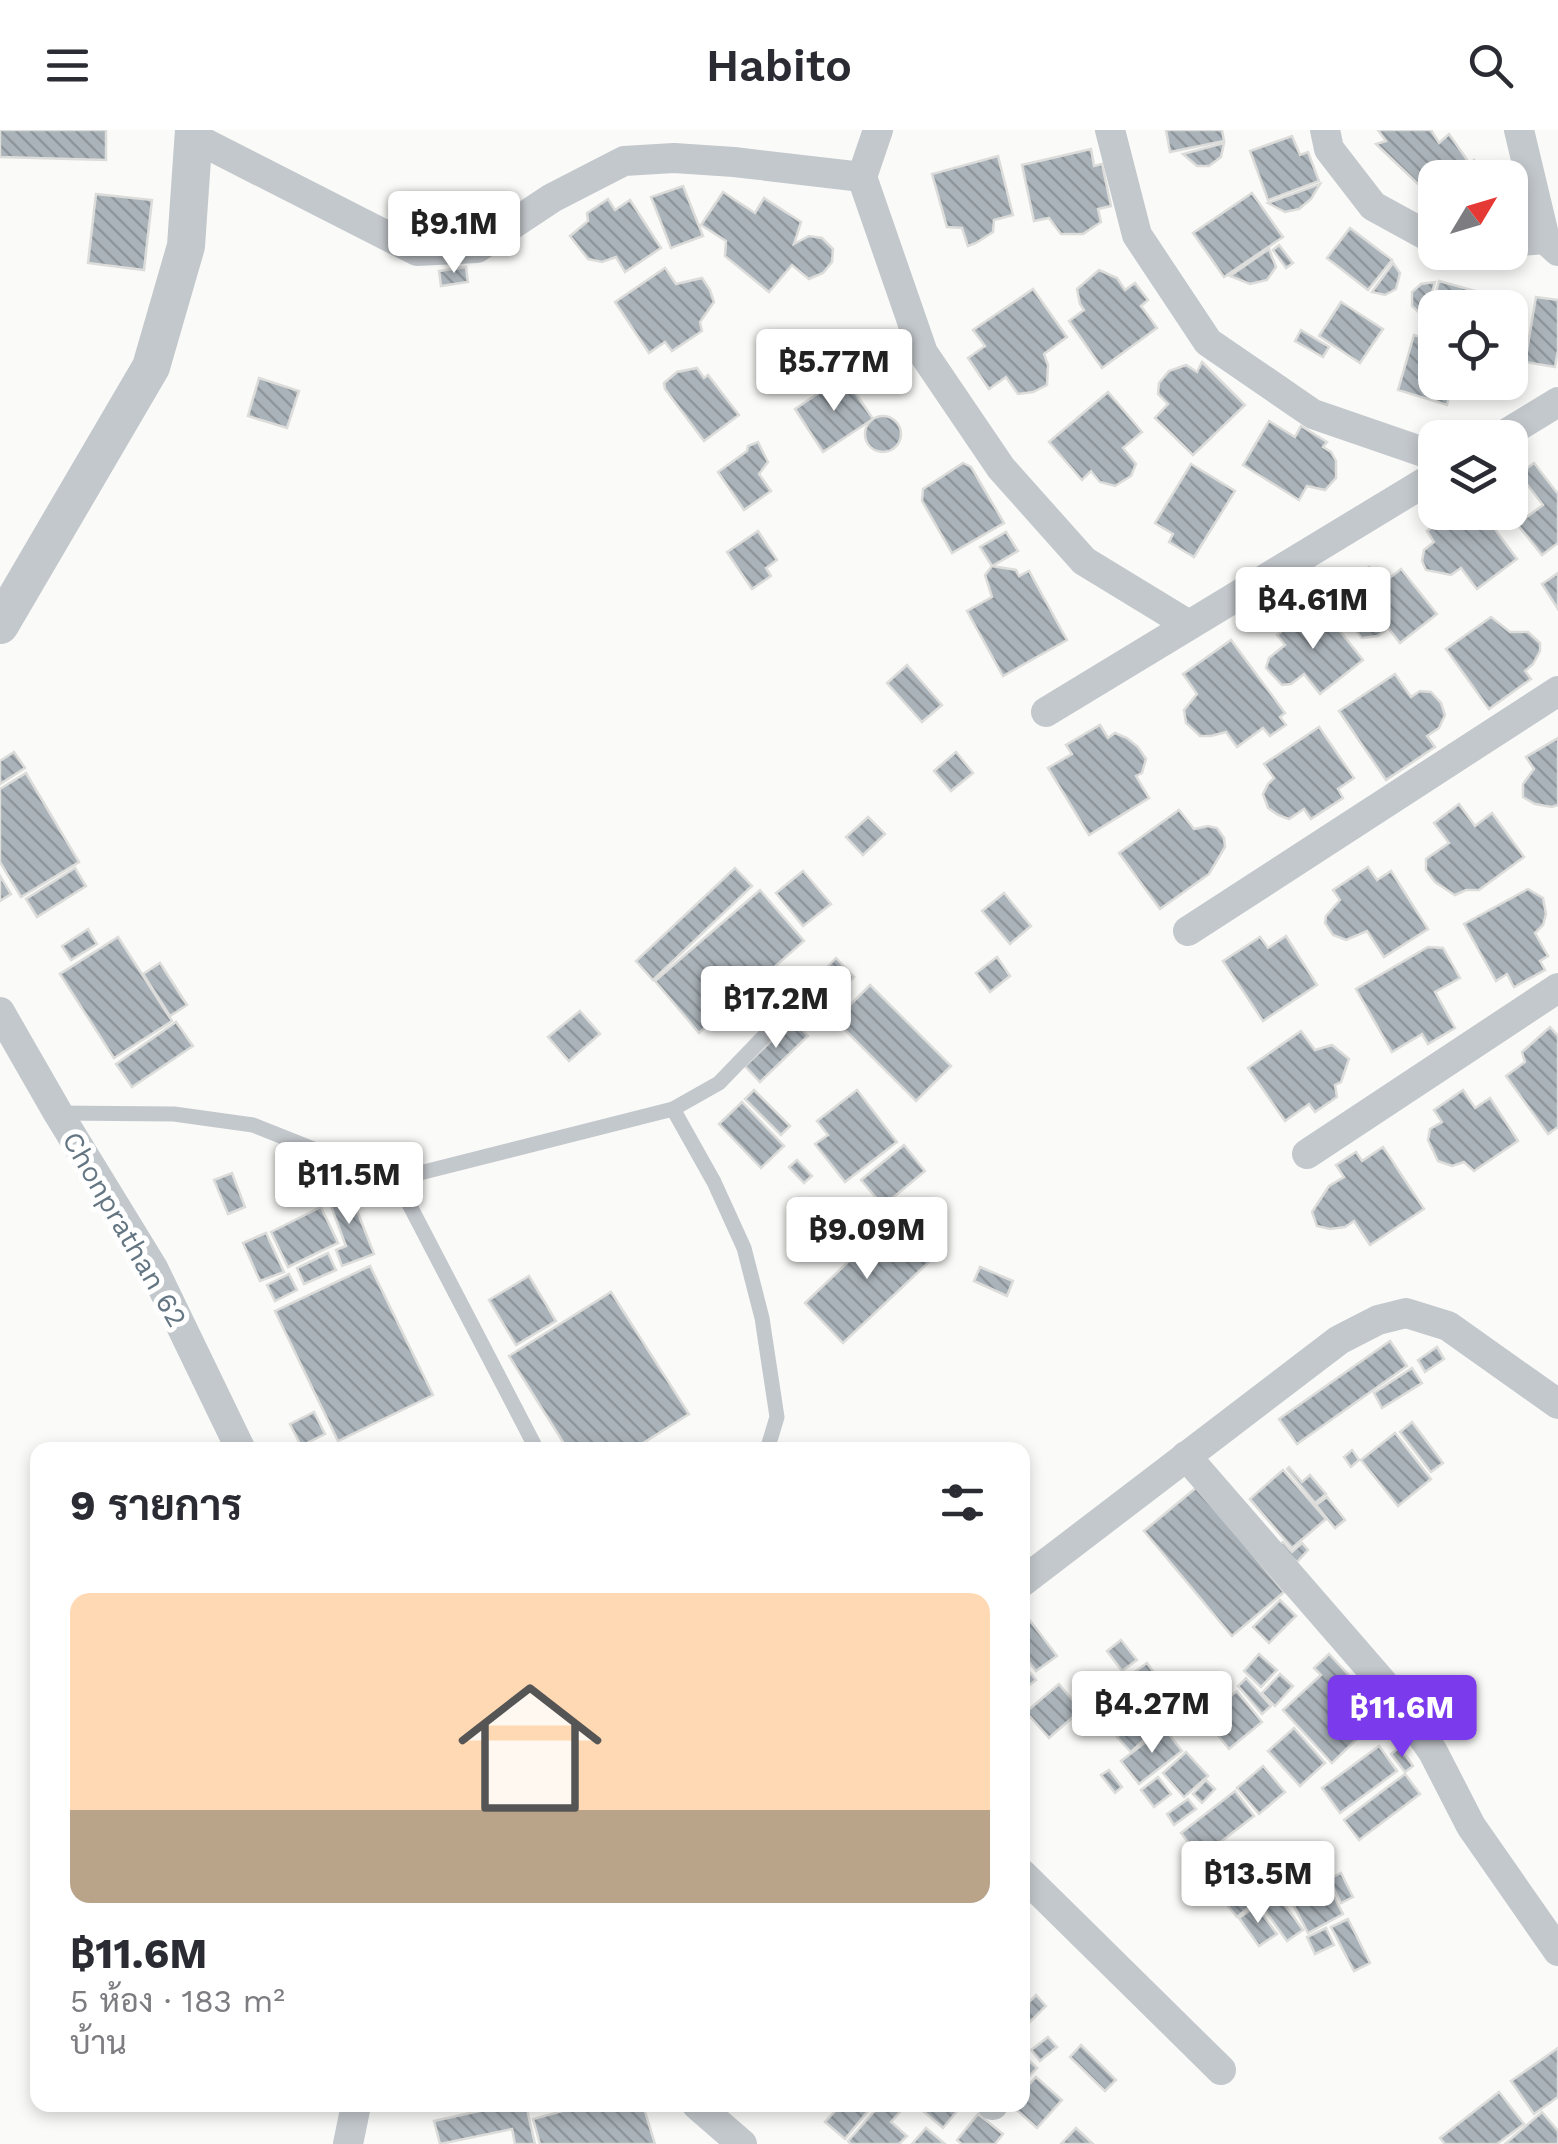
<!DOCTYPE html>
<html lang="th">
<meta charset="utf-8">
<style>
body{margin:0;font-family:"Work Sans",Sarabun,sans-serif;background:#f7f7f7;color:#2b2b33;height:100vh;display:flex;flex-direction:column;font-size:38px;white-space:nowrap}
*{box-sizing:border-box;margin:0}
p{font-size:32px;color:#7c7c81}
.icon{flex:none;width:55px;height:55px;fill:none;stroke:currentColor;stroke-width:2;stroke-linecap:round;stroke-linejoin:round}
.map{position:relative;flex:1;overflow:hidden}
.side{position:absolute;left:30px;top:1312px;width:1000px;height:670px;display:flex;flex-direction:column;background:#fff;border-radius:20px;box-shadow:0 5px 15px #0003}
.side>*{flex:none}
.needle{width:65px;rotate:52deg}
.controls{position:absolute;left:1418px;top:30px;display:grid;gap:20px}
.controls a{display:grid;place-items:center;width:110px;height:110px;border-radius:20px;background:#fff;box-shadow:0 5px 15px #0003;font-size:50px}
.price{position:absolute;translate:-50% -85px;padding:0 22px;border-radius:10px;background:#fff;color:#222;font-size:32px;line-height:65px;filter:drop-shadow(0 2px 5px #0008)}
.price::after{content:'';position:absolute;left:50%;top:60px;width:30px;height:22px;margin-left:-15px;background:inherit;clip-path:polygon(0 0,100% 0,50% 100%)}
.price.selected{background:#7c3aed;color:#fff}
ul{padding:0;list-style:none}
li{display:grid;align-content:center;gap:20px;height:530px;padding:0 40px}
li span{display:grid;place-items:center;height:310px;border-radius:20px;color:#555}
li>.icon{margin-inline-start:auto}
span .icon{width:180px;height:180px;fill:#fffc;stroke-width:1}
li b{font-size:42px}
h2{display:flex;justify-content:space-between;align-items:center;height:120px;padding:0 40px;font-size:42px}
header{display:flex;justify-content:space-between;align-items:center;height:130px;padding:0 40px;background:#fff;font-size:45px;font-weight:600}
.map>svg:first-child{display:block}
.building{fill:url(#building-back-hatch);stroke:#dcdcda;stroke-width:2.5}
.lines{fill:none;stroke-linecap:round;stroke-linejoin:round}
.service{stroke:#c3c8cc;stroke-width:15}
.minor{stroke:#c3c8cc;stroke-width:30}
.tertiary{stroke:#c3c8cc;stroke-width:38}
.labels{text-anchor:middle;stroke-width:10;stroke-linejoin:round;paint-order:stroke}
.street-label{font-size:28px;fill:#657683;stroke:#fff}
</style>
<header><svg class="icon" aria-label="menu" viewBox="0 0 24 24"><path d="M4 6h16M4 12h16M4 18h16"/></svg>Habito<svg class="icon" aria-label="search" viewBox="0 0 24 24"><circle cx="10" cy="10" r="6"/><path d="M15 15l6 6"/></svg></header>
<div class="map">
<svg width="1558" height="2014" viewBox="0 0 1558 2014">
<defs>
<pattern id="building-back-hatch" width="6" height="6" patternUnits="userSpaceOnUse" patternTransform="scale(2.5)"><rect width="6" height="6" fill="#aab3b9"/><path d="M-1 5l2 2M0 0l6 6M5-1l2 2" fill="none" stroke="#8e969c"/></pattern>
</defs>
<rect width="100%" height="100%" fill="#fafaf8"/>
<g class="building">
<polygon points="0,0 106,0 106,30 0,27"/>
<polygon points="1166,0 1222,0 1224,11 1170,22"/>
<polygon points="1378,0 1431,0 1439,13 1449,4 1470,34 1474,30 1487,48 1435,48 1435,70 1376,14 1386,11"/>
<polygon points="1292,6 1300,25 1308,22 1319,51 1268,70 1250,21"/>
<polygon points="1224,13 1221,27 1209,36 1197,36 1183,24"/>
<polygon points="1091,19 1094,36 1102,34 1111,76 1098,79 1101,92 1083,104 1061,104 1049,88 1034,91 1022,35"/>
<polygon points="998,26 1013,85 994,90 993,102 976,113 968,116 962,98 947,97 932,44"/>
<polygon points="1320,54 1311,69 1299,79 1285,82 1268,73"/>
<polygon points="683,56 703,106 671,118 651,67"/>
<polygon points="723,62 755,83 764,68 801,92 794,114 809,106 822,108 833,119 832,132 823,143 809,149 792,135 769,162 725,126 726,111 701,95"/>
<polygon points="1252,63 1283,107 1224,147 1193,103"/>
<polygon points="96,64 152,70 144,140 88,133"/>
<polygon points="608,69 615,80 630,70 661,118 625,142 616,127 602,132 588,129 570,106 588,91 587,83"/>
<polygon points="1350,98 1392,130 1368,160 1327,128"/>
<polygon points="1279,115 1293,133 1286,138 1273,120"/>
<polygon points="1269,119 1276,137 1267,150 1250,154 1230,146"/>
<polygon points="1393,133 1400,143 1396,159 1385,165 1372,162"/>
<polygon points="466,137 468,152 441,156 439,141"/>
<polygon points="665,138 676,154 702,148 710,160 714,172 700,192 702,201 672,221 665,212 649,223 615,172"/>
<polygon points="1099,140 1117,148 1125,160 1135,153 1148,170 1141,176 1157,198 1102,238 1069,191 1084,180 1080,174 1077,159"/>
<polygon points="1439,151 1490,165 1486,178 1435,178 1435,187 1430,186"/>
<polygon points="1435,152 1425,188 1412,176 1412,162 1421,154"/>
<polygon points="1033,159 1067,207 1044,224 1048,235 1047,255 1033,262 1018,264 1006,247 989,259 968,228 985,216 973,200"/>
<polygon points="1536,167 1558,170 1558,220 1555,237 1525,232"/>
<polygon points="1341,172 1383,199 1360,233 1319,206"/>
<polygon points="1301,200 1329,217 1323,227 1295,211"/>
<polygon points="1414,205 1435,211 1435,252 1453,252 1447,275 1398,260"/>
<circle cx="832" cy="226" r="19"/>
<polygon points="1202,232 1245,275 1193,325 1155,288 1168,274 1158,264 1159,253 1169,241 1186,235 1197,242"/>
<polygon points="697,238 704,248 708,245 739,285 704,311 665,259 664,253 677,242"/>
<polygon points="844,246 873,289 823,322 795,279"/>
<polygon points="259,248 299,261 287,298 248,286"/>
<polygon points="1108,262 1142,302 1123,318 1136,334 1131,346 1115,356 1100,352 1091,341 1082,350 1049,312"/>
<circle cx="883" cy="304" r="18"/>
<polygon points="1269,291 1295,307 1301,296 1327,312 1323,317 1331,322 1336,331 1336,348 1325,360 1307,356 1299,370 1243,335"/>
<polygon points="758,312 768,332 759,344 771,361 744,380 718,342 747,321 748,316"/>
<polygon points="963,333 971,337 1004,393 952,423 922,371 923,359"/>
<polygon points="1534,333 1558,364 1558,413 1542,425 1517,394 1543,375 1519,344"/>
<polygon points="1191,334 1235,361 1194,427 1169,412 1173,404 1155,393"/>
<polygon points="1470,382 1482,382 1517,429 1477,459 1461,438 1451,445 1426,440 1422,431 1424,420 1434,412 1427,401 1450,383 1457,392"/>
<polygon points="758,401 777,430 766,438 771,446 752,459 727,422"/>
<polygon points="1006,402 1018,421 992,436 980,417"/>
<polygon points="992,436 1016,440 1019,446 1029,441 1067,510 1003,546 967,481 992,467 985,445"/>
<polygon points="1369,437 1382,454 1401,439 1437,484 1400,513 1388,498 1378,506 1362,508 1346,489 1348,480 1360,471 1347,454"/>
<polygon points="1558,443 1558,479 1542,454"/>
<polygon points="1311,477 1318,486 1324,481 1363,530 1320,564 1304,544 1291,554 1282,555 1266,538 1269,528 1285,515 1277,505"/>
<polygon points="1491,487 1510,502 1528,502 1540,513 1540,521 1533,534 1525,541 1531,549 1489,579 1446,519"/>
<polygon points="1231,510 1285,583 1280,587 1286,595 1270,606 1263,598 1237,617 1226,602 1211,606 1200,606 1186,593 1184,580 1197,564 1183,544"/>
<polygon points="907,535 942,575 922,592 887,553"/>
<polygon points="1395,544 1411,567 1420,561 1431,562 1441,573 1445,585 1439,598 1427,606 1435,617 1386,650 1339,581"/>
<polygon points="1100,595 1108,608 1115,603 1127,608 1138,617 1146,629 1142,643 1136,646 1149,668 1089,705 1048,638 1072,624 1066,615"/>
<polygon points="1319,597 1354,648 1338,659 1343,668 1311,689 1304,679 1289,689 1278,685 1268,678 1263,664 1268,654 1274,648 1264,634"/>
<polygon points="1558,608 1558,675 1552,677 1535,674 1523,667 1523,654 1534,639 1526,627"/>
<polygon points="14,622 25,638 0,654 0,631"/>
<polygon points="956,622 973,643 951,661 934,641"/>
<polygon points="26,643 79,732 21,767 0,732 0,659"/>
<polygon points="1459,674 1475,696 1492,683 1524,727 1479,760 1466,760 1455,765 1435,752 1426,740 1426,729 1449,713 1434,693"/>
<polygon points="1179,680 1194,699 1208,696 1217,698 1224,708 1225,717 1209,744 1160,779 1119,723"/>
<polygon points="868,687 885,704 863,725 846,707"/>
<polygon points="1368,737 1377,750 1391,741 1428,799 1384,827 1367,801 1346,810 1333,805 1325,793 1326,786 1340,770 1333,760"/>
<polygon points="75,738 86,756 37,787 26,769"/>
<polygon points="735,738 752,756 653,850 636,831"/>
<polygon points="803,741 831,774 803,796 776,763"/>
<polygon points="0,746 11,764 0,771"/>
<polygon points="1528,759 1543,768 1546,784 1543,795 1535,803 1548,826 1540,831 1545,840 1514,857 1507,844 1496,851 1464,794"/>
<polygon points="760,760 804,811 699,903 655,851"/>
<polygon points="1004,763 1031,796 1010,814 982,781"/>
<polygon points="88,799 97,814 71,830 62,816"/>
<polygon points="1286,806 1317,855 1263,891 1223,831 1260,807 1268,818"/>
<polygon points="118,807 172,891 114,928 60,844"/>
<polygon points="1428,817 1443,818 1460,848 1435,862 1455,898 1428,914 1422,904 1392,922 1356,859"/>
<polygon points="997,827 1010,846 990,862 976,843"/>
<polygon points="836,828 854,847 823,878 805,860"/>
<polygon points="160,833 187,875 170,886 143,844"/>
<polygon points="870,855 951,936 916,971 835,890"/>
<polygon points="580,881 600,904 569,931 548,907"/>
<polygon points="793,890 808,906 760,952 745,936"/>
<polygon points="176,892 193,916 132,957 116,934"/>
<polygon points="1550,897 1558,906 1558,997 1548,1004 1506,946 1525,932 1522,922"/>
<polygon points="1301,901 1315,920 1332,915 1349,929 1341,952 1335,955 1337,967 1315,982 1309,974 1285,991 1248,938"/>
<polygon points="754,960 790,996 781,1005 745,969"/>
<polygon points="857,960 897,1012 845,1052 815,1014 828,1005 817,991"/>
<polygon points="1463,960 1475,978 1490,968 1518,1011 1474,1041 1464,1032 1452,1036 1438,1031 1428,1010 1430,999 1442,992 1434,980"/>
<polygon points="742,972 784,1016 761,1038 719,994"/>
<polygon points="904,1015 925,1041 883,1076 861,1050"/>
<polygon points="1383,1017 1424,1079 1370,1115 1354,1091 1345,1097 1330,1099 1317,1096 1312,1082 1329,1056 1344,1047 1336,1035 1356,1022 1362,1031"/>
<polygon points="797,1030 812,1046 804,1053 789,1037"/>
<polygon points="232,1043 245,1077 228,1084 214,1050"/>
<polygon points="347,1055 374,1124 342,1136 336,1120 346,1116 326,1063"/>
<polygon points="321,1077 338,1113 288,1137 271,1102"/>
<polygon points="891,1091 929,1132 843,1213 805,1173"/>
<polygon points="266,1103 284,1142 260,1151 243,1113"/>
<polygon points="328,1123 336,1140 304,1154 297,1138"/>
<polygon points="370,1136 433,1265 338,1311 275,1181"/>
<polygon points="980,1137 1013,1151 1007,1166 974,1151"/>
<polygon points="289,1144 297,1160 275,1171 267,1155"/>
<polygon points="529,1146 556,1191 516,1215 489,1170"/>
<polygon points="611,1162 689,1284 632,1320 568,1320 509,1226"/>
<polygon points="1390,1211 1407,1236 1297,1314 1279,1289"/>
<polygon points="1437,1217 1444,1229 1425,1242 1418,1230"/>
<polygon points="1412,1238 1422,1253 1382,1278 1374,1263"/>
<polygon points="314,1282 325,1304 301,1316 290,1294"/>
<polygon points="1412,1292 1443,1333 1431,1342 1400,1302"/>
<polygon points="1395,1303 1431,1349 1398,1376 1361,1330"/>
<polygon points="1352,1320 1359,1330 1351,1337 1344,1327"/>
<polygon points="1289,1337 1302,1352 1310,1345 1326,1364 1315,1373 1287,1339"/>
<polygon points="1283,1340 1326,1389 1292,1418 1250,1369"/>
<polygon points="1197,1357 1284,1462 1232,1506 1144,1401"/>
<polygon points="1327,1367 1345,1390 1335,1398 1316,1375"/>
<polygon points="1283,1412 1292,1422 1302,1413 1308,1420 1297,1432 1279,1415"/>
<polygon points="1280,1470 1296,1486 1269,1513 1253,1497"/>
<polygon points="1022,1480 1057,1526 1036,1541 1022,1523"/>
<polygon points="1121,1510 1137,1530 1122,1541 1107,1521"/>
<polygon points="1259,1524 1277,1540 1261,1557 1244,1541"/>
<polygon points="1329,1524 1384,1583 1332,1633 1283,1580 1321,1545 1314,1538"/>
<polygon points="1022,1533 1036,1550 1022,1561"/>
<polygon points="1147,1533 1158,1548 1141,1560 1130,1545"/>
<polygon points="1280,1544 1293,1556 1275,1576 1262,1563"/>
<polygon points="1123,1546 1135,1563 1120,1575 1107,1558"/>
<polygon points="1246,1548 1271,1576 1262,1584 1238,1556"/>
<polygon points="1059,1554 1081,1580 1049,1608 1026,1582"/>
<polygon points="1237,1561 1262,1592 1229,1619 1204,1588"/>
<polygon points="1137,1564 1144,1571 1127,1587 1120,1579"/>
<polygon points="1146,1580 1160,1595 1131,1622 1117,1607"/>
<polygon points="1164,1598 1182,1621 1139,1654 1121,1631"/>
<polygon points="1294,1598 1325,1633 1300,1656 1268,1621"/>
<polygon points="1379,1616 1397,1641 1340,1683 1322,1658"/>
<polygon points="1400,1617 1413,1636 1405,1642 1391,1624"/>
<polygon points="1186,1622 1208,1646 1184,1667 1163,1643"/>
<polygon points="1263,1636 1285,1662 1259,1684 1237,1658"/>
<polygon points="1109,1640 1122,1657 1115,1663 1101,1645"/>
<polygon points="1405,1644 1420,1664 1359,1710 1344,1690"/>
<polygon points="1158,1647 1171,1664 1154,1677 1141,1660"/>
<polygon points="1206,1650 1215,1659 1202,1673 1193,1664"/>
<polygon points="1235,1661 1254,1686 1200,1728 1181,1703"/>
<polygon points="1188,1669 1196,1679 1174,1695 1167,1684"/>
<polygon points="1221,1729 1234,1746 1215,1760 1202,1743"/>
<polygon points="1320,1740 1326,1754 1296,1768 1289,1754"/>
<polygon points="1341,1743 1353,1767 1341,1773 1329,1749"/>
<polygon points="1236,1748 1255,1772 1237,1787 1218,1764"/>
<polygon points="1329,1757 1343,1784 1308,1803 1294,1776"/>
<polygon points="1276,1763 1303,1800 1287,1811 1260,1774"/>
<polygon points="1256,1776 1277,1804 1259,1816 1239,1788"/>
<polygon points="1348,1789 1370,1833 1354,1841 1331,1797"/>
<polygon points="1326,1798 1334,1815 1315,1824 1307,1807"/>
<polygon points="1036,1865 1046,1876 1029,1893 1022,1886 1022,1879"/>
<polygon points="1048,1907 1057,1917 1040,1931 1031,1920"/>
<polygon points="1081,1915 1116,1950 1105,1961 1070,1927"/>
<polygon points="1558,1918 1558,1967 1534,1984 1511,1951"/>
<polygon points="1022,1924 1037,1938 1022,1954"/>
<polygon points="1036,1947 1062,1970 1037,1998 1011,1975 1022,1975 1022,1962"/>
<polygon points="1499,1962 1524,1994 1497,2014 1445,2014 1440,2008"/>
<polygon points="506,1975 526,1975 535,2014 515,2014 512,1999 440,2014 434,1991"/>
<polygon points="584,1975 643,1975 655,2014 540,2014 533,1989"/>
<polygon points="828,1975 873,1975 845,2009 825,1992 835,1981"/>
<polygon points="880,1975 891,1975 900,1982 891,1992 907,2006 899,2014 851,2014 848,2011"/>
<polygon points="916,1975 962,1975 943,1998"/>
<polygon points="1542,1982 1558,2001 1558,2014 1505,2014"/>
<polygon points="978,1984 1003,2004 995,2014 962,2014 957,2010"/>
<polygon points="926,1998 945,2014 912,2014"/>
<polygon points="1076,1998 1093,2014 1061,2014"/>
</g>
<g class="lines">
<g class="service">
<polyline points="673,979 714,1052 744,1118 762,1188 777,1287 767,1320"/>
<polyline points="58,983 174,984 253,995 361,1038 396,1049 673,979 719,953 800,869"/>
<polyline points="396,1049 537,1320"/>
</g>
<g class="minor">
<polyline points="878,0 862,47 923,223 1001,338 1084,431 1189,495"/>
<polyline points="1110,0 1137,105 1208,212 1313,284 1435,326"/>
<polyline points="1325,0 1329,19 1373,76 1435,110"/>
<polyline points="1519,0 1545,109 1558,121"/>
<polyline points="195,8 417,121 477,118 552,68 624,31 674,28 734,32 862,47"/>
<polyline points="1510,112 1545,109"/>
<polyline points="1499,308 1558,272"/>
<polyline points="1046,582 1435,346"/>
<polyline points="1188,801 1558,561"/>
<polyline points="0,882 58,983 153,1138 241,1320"/>
<polyline points="1307,1024 1558,858"/>
<polyline points="1186,1326 1396,1568 1433,1622 1471,1696 1558,1821"/>
<polyline points="1022,1452 1339,1210 1378,1190 1406,1183 1448,1196 1558,1274"/>
<polyline points="1022,1744 1221,1940"/>
<polyline points="697,1975 742,2014"/>
<polyline points="992,1975 993,1975"/>
<polyline points="348,2014 356,1975"/>
</g>
<polyline class="tertiary" points="0,495 151,237 186,116 194,0"/>
</g>
<g class="labels">
<g class="street-label">
<text transform="translate(125 1099) rotate(60)" y="10">Chonprathan 62</text>
</g>
</g>
</svg>
<div class="controls">
<a><svg class="needle" viewBox="-14 -14 28 28"><path d="M0-13l5 13h-10z" fill="#e53935"/><path d="M0 13l5-13h-10z" fill="#7c7c81"/></svg></a>
<a><svg class="icon" aria-label="locate" viewBox="0 0 24 24"><circle cx="12" cy="12" r="6"/><path d="M12 2v4M12 18v4M2 12h4M18 12h4"/></svg></a>
<a><svg class="icon" aria-label="layers" viewBox="0 0 24 24"><path d="M12 4l9 5-9 5-9-5zM3 14l9 5 9-5"/></svg></a>
</div>
<b class="price" style="left:454px;top:146px">฿9.1M</b>
<b class="price" style="left:834px;top:284px">฿5.77M</b>
<b class="price" style="left:1313px;top:522px">฿4.61M</b>
<b class="price" style="left:776px;top:921px">฿17.2M</b>
<b class="price" style="left:349px;top:1097px">฿11.5M</b>
<b class="price" style="left:867px;top:1152px">฿9.09M</b>
<b class="price" style="left:1152px;top:1626px">฿4.27M</b>
<b class="price selected" style="left:1402px;top:1630px">฿11.6M</b>
<b class="price" style="left:1258px;top:1796px">฿13.5M</b>
<section class="side">
<h2>9 รายการ<svg class="icon" aria-label="filters" viewBox="0 0 24 24"><path d="M4 7h16M4 17h16"/><circle cx="9" cy="7" r="2"/><circle cx="15" cy="17" r="2"/></svg></h2>
<ul>
<li><span style="background:linear-gradient(#ffd9b3 70%,#b9a48a 0)"><svg class="icon" aria-label="home" viewBox="0 0 24 24"><path d="M3 11l9-7 9 7M6 9v11h12V9"/></svg></span><div><b>฿11.6M</b><p>5 ห้อง · 183 m²</p><p>บ้าน</p></div></li>
</ul>
</section>
</div>
